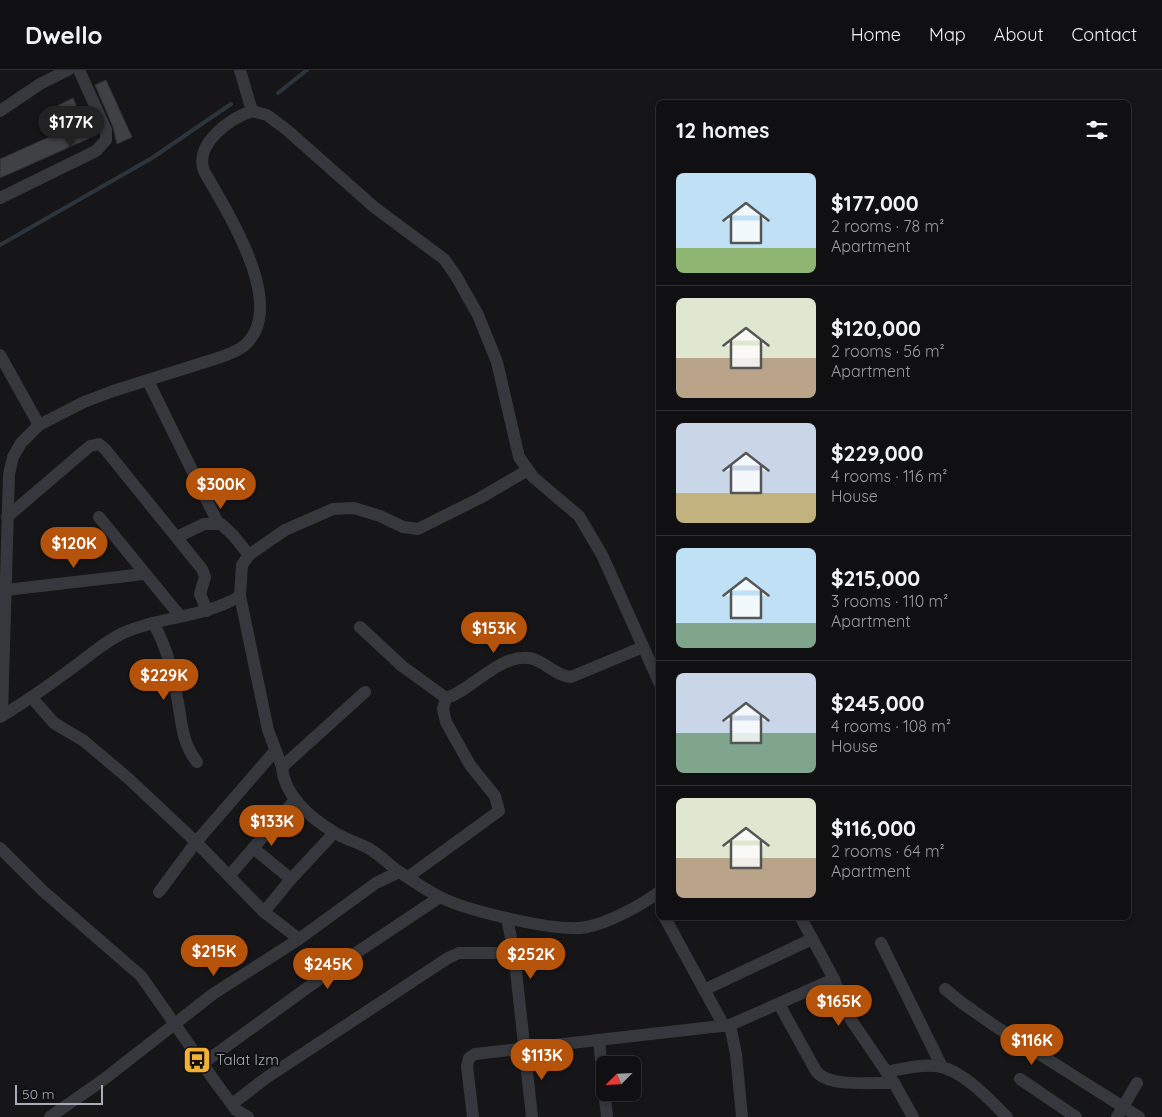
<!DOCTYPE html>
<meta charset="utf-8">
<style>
body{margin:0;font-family:Quicksand,sans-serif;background:#1e1e20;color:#f1f3f6;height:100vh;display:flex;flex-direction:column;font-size:19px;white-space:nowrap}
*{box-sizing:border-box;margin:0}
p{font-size:16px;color:#9c9d9f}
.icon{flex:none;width:28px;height:28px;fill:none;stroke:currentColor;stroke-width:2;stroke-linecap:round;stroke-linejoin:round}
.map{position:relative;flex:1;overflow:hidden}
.details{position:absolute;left:656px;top:30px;width:475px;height:820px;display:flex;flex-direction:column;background:#101012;border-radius:8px;box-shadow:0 2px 8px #0003,0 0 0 1px #303032}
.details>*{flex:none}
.needle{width:32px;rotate:246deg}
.fabs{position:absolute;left:596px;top:986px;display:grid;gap:10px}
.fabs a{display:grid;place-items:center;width:45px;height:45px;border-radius:8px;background:#101012;box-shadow:0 2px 8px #0003,0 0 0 1px #303032;font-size:25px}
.scale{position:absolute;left:15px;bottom:12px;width:88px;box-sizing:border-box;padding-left:5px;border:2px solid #a8adb8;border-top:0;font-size:14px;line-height:18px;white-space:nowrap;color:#a8adb8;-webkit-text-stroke:4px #111113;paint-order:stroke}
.price{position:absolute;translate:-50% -42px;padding:0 11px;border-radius:18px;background:#b45309;color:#fff;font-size:16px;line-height:32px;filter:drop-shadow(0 1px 2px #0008)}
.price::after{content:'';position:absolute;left:50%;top:30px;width:15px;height:11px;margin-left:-8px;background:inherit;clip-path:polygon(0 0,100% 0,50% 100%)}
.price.current{background:#222;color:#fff}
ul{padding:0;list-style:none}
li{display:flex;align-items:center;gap:15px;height:125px;padding:0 20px}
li+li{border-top:1px solid #303032}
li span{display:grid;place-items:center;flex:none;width:140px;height:100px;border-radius:8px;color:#555}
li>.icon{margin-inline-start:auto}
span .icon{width:60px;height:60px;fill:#fffc;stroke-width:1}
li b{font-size:21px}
h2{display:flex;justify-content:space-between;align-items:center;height:60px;padding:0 20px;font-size:21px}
header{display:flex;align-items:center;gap:30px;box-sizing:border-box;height:70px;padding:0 25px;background:#101012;border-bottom:1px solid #303032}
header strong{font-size:24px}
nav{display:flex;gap:28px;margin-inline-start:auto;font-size:18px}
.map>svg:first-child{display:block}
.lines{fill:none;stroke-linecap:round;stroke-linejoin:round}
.stream{stroke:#2c353c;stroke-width:4}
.building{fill:#404145;stroke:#303034}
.minor{stroke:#37383d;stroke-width:12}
.labels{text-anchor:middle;stroke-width:4;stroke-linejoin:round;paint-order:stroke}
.poi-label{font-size:15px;fill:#a8adb8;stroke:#111113;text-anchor:start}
</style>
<header>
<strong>Dwello</strong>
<nav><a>Home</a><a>Map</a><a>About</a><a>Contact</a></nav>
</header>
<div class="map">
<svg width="1162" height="1047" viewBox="0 0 1162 1047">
<rect width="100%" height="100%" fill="#161618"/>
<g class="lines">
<g class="stream">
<polyline points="278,23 307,0"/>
<polyline points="0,175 152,88 231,34"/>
</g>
</g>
<g class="building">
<polygon points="106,10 132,67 117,74 113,57 95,15"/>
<polygon points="73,28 90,68 0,108 0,89 67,59 57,36"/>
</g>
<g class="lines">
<g class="minor">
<polyline points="240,0 252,41"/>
<polyline points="0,41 40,14 68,0"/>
<polyline points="0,128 96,81 106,70 106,60 79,0"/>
<polyline points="0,285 39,355"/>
<polyline points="148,311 218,453"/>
<path d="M528,400L480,428L418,459L403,457L380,446L354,438L333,439L285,460L249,485L242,495L240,526L268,660L282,697C284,725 310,748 334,762C344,769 357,772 368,778C379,784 388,794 398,801C411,810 426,820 440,827C468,841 558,863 587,857C608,853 642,835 659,822"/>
<polyline points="7,447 90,376 99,374 105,379 202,499 205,507 200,524 207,541"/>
<polyline points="99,447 180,546"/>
<polyline points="177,467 204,454 221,454 233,465 249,485"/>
<polyline points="6,520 144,504"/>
<path d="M153,553C166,575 173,601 177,627C182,651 181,672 197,692"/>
<path d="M360,557L402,596L446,628C471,621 499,584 529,588C544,590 555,606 571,607L643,577"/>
<polyline points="32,628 54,653 84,671 129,709 196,772 264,842 299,869"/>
<path d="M2,646C28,630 51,614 75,596C90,585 106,571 123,563C160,546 204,548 240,526"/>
<path d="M0,647L2,646L9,404L13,387L21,373L39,355L84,332L113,321L221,287C229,284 238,281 245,275C289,235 225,139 204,101C194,74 229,49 252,41L267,45L287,60L374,137L444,189L456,206L478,245L497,292L519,387L533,407L579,446L602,485L659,612"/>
<polyline points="282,697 365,622"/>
<polyline points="0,778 42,820 141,906 216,1013 236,1040 248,1047"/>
<polyline points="253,778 291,809 264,842"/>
<polyline points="229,806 295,730"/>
<polyline points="408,807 499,741 495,726 470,695 446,652 443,639 446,628"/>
<polyline points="291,809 334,763"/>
<polyline points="159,822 196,772 275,681"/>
<polyline points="507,848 514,883 532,1047"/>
<polyline points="665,848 724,956"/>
<polyline points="801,848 834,909 845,941 894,1013 913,1047"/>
<polyline points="881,873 942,997"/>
<polyline points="945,919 962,933 995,956 1139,1047"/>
<polyline points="704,920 812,869"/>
<path d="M779,934L816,1001C828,1018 873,1012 894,1013"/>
<polyline points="730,955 736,984 742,1047"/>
<polyline points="599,971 607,1047"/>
<polyline points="202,994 347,889 440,827"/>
<path d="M886,1002C902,999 919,994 936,996C962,999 990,1030 1007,1047"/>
<polyline points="1020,1009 1076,1047"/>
<polyline points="232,1034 266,1008 448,888 459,883 514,883"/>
<polyline points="50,1047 103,1010 213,924 299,869 376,813 399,802"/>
<polyline points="473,1047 467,996 469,988 475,984 730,955 834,909"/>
<polyline points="1117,1047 1137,1013"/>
</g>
</g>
<defs>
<g id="bus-square" transform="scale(1.4375)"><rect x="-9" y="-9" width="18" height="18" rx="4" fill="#f2b134" stroke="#111113"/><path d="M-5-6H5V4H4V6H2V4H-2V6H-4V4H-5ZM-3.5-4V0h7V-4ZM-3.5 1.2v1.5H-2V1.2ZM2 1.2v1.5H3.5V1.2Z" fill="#111"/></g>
</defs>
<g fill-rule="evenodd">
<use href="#bus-square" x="197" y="990"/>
</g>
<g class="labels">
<g class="poi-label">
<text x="216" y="995">Talat Izm</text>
</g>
</g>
</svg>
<div class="fabs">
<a><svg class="needle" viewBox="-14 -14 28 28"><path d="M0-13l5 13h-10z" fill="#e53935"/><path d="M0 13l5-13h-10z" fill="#9c9d9f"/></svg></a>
</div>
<div class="scale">50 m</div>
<b class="price current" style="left:71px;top:78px">$177K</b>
<b class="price" style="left:221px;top:440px">$300K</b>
<b class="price" style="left:74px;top:499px">$120K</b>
<b class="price" style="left:494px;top:584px">$153K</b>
<b class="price" style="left:164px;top:631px">$229K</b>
<b class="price" style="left:272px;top:777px">$133K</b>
<b class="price" style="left:214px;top:907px">$215K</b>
<b class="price" style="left:531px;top:910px">$252K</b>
<b class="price" style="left:328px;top:920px">$245K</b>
<b class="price" style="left:839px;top:957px">$165K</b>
<b class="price" style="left:1032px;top:996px">$116K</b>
<b class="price" style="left:542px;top:1011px">$113K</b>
<section class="details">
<h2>12 homes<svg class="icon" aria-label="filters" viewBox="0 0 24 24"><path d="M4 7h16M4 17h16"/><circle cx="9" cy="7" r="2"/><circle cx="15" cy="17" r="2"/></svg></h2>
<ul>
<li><span style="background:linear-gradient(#bfe0f5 75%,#8fb573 0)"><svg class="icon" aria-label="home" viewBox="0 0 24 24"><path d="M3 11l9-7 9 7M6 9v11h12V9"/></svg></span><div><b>$177,000</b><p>2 rooms · 78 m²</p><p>Apartment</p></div></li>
<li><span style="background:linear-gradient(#dfe7d0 60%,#b9a48a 0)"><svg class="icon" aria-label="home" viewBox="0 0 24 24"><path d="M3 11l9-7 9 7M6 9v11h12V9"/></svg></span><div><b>$120,000</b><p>2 rooms · 56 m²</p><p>Apartment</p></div></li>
<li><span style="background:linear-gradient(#c9d6e8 70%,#c2b280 0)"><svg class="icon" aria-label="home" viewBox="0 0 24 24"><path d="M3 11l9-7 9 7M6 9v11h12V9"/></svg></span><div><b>$229,000</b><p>4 rooms · 116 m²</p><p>House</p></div></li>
<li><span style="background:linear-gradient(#bfe0f5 75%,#7fa58c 0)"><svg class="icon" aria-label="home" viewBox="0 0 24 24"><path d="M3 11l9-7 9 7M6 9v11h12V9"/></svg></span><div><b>$215,000</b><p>3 rooms · 110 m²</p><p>Apartment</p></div></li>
<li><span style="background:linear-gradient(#c9d6e8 60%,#7fa58c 0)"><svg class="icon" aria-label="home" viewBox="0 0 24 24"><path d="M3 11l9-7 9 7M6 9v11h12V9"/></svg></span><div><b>$245,000</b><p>4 rooms · 108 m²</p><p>House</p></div></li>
<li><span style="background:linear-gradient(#dfe7d0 60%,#b9a48a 0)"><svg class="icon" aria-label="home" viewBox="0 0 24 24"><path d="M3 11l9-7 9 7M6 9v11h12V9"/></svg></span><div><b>$116,000</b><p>2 rooms · 64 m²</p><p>Apartment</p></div></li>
</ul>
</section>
</div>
